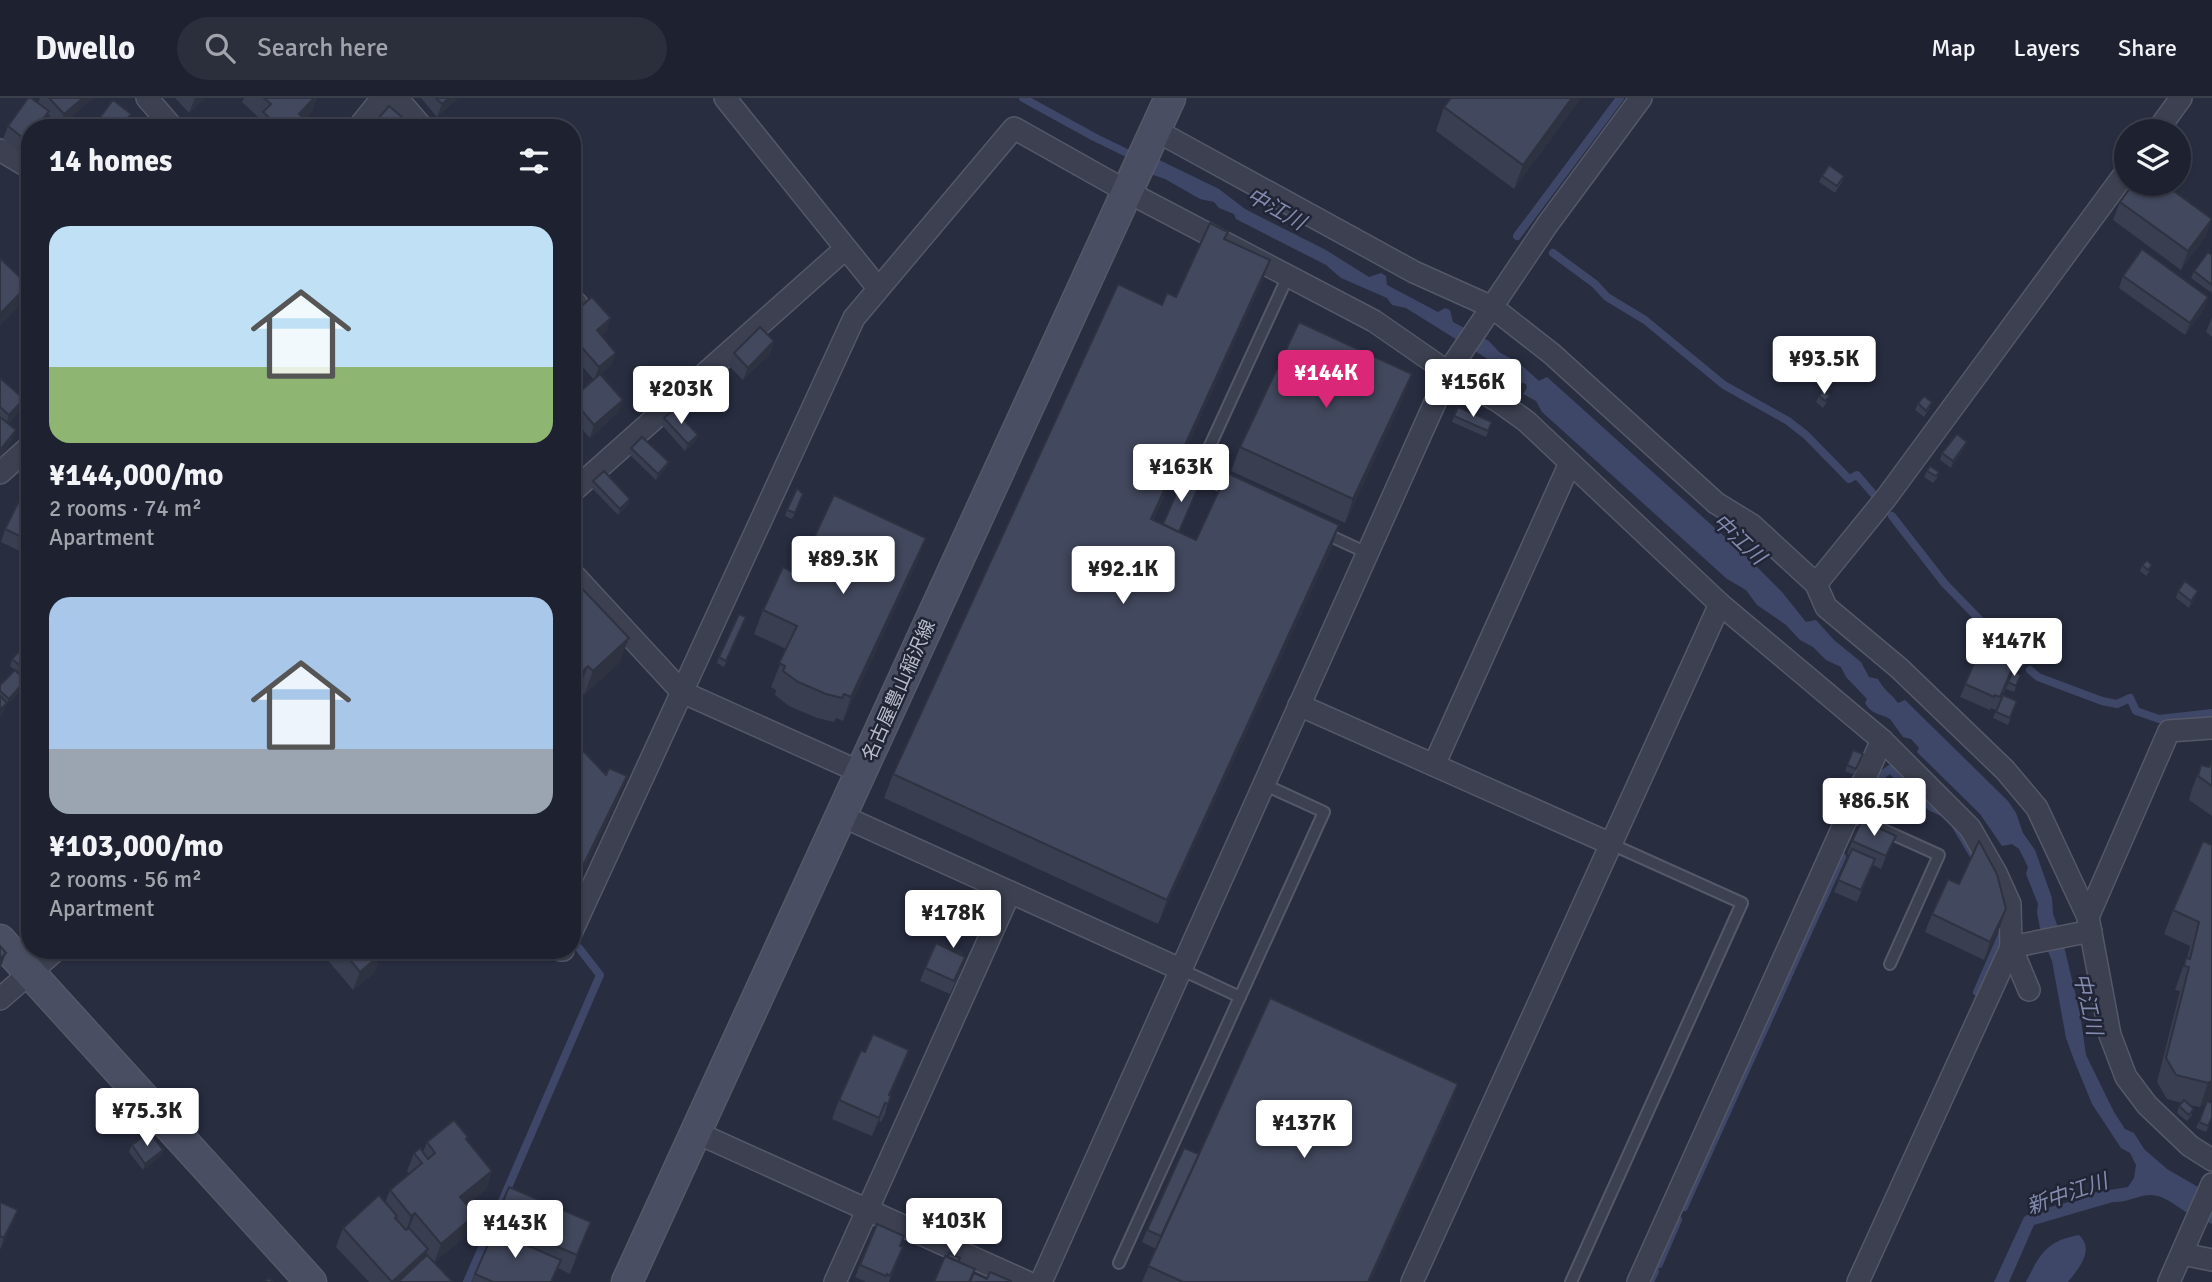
<!DOCTYPE html>
<meta charset="utf-8">
<style>
body{margin:0;font-family:Signika,"Noto Sans JP",sans-serif;background:#2b2f3c;color:#f1f3f6;height:100vh;display:flex;flex-direction:column;font-size:26px;white-space:nowrap}
*{box-sizing:border-box;margin:0}
p{font-size:23px;color:#a1a4ab}
.icon{flex:none;width:38px;height:38px;fill:none;stroke:currentColor;stroke-width:2;stroke-linecap:round;stroke-linejoin:round}
.map{position:relative;flex:1;overflow:hidden}
.side{position:absolute;left:21px;top:21px;width:560px;height:840px;display:flex;flex-direction:column;background:#1e2230;border-radius:28px;box-shadow:0 2px 5px #0004,0 0 0 2px #3c3f4c}
.side>*{flex:none}
.tools{position:absolute;left:2114px;top:21px;display:grid;gap:14px}
.tools a{display:grid;place-items:center;width:77px;height:77px;border-radius:50%;background:#1e2230;box-shadow:0 2px 5px #0004,0 0 0 2px #3c3f4c;font-size:35px}
.price{position:absolute;translate:-50% -60px;padding:0 16px;border-radius:7px;background:#fff;color:#222;font-size:23px;line-height:46px;filter:drop-shadow(0 2px 4px #0008)}
.price::after{content:'';position:absolute;left:50%;top:42px;width:21px;height:16px;margin-left:-10px;background:inherit;clip-path:polygon(0 0,100% 0,50% 100%)}
.price.active{background:#db2777;color:#fff}
ul{padding:0;list-style:none}
li{display:grid;align-content:center;gap:14px;height:371px;padding:0 28px}
li span{display:grid;place-items:center;height:217px;border-radius:21px;color:#555}
li>.icon{margin-inline-start:auto}
span .icon{width:126px;height:126px;fill:#fffc;stroke-width:1}
li b{font-size:30px}
h2{display:flex;justify-content:space-between;align-items:center;height:84px;padding:0 28px;font-size:30px}
header{display:flex;align-items:center;gap:42px;box-sizing:border-box;height:98px;padding:0 35px;background:#1e2230;border-bottom:2px solid #3c3f4c}
header strong{font-size:33px}
nav{display:flex;gap:38px;margin-inline-start:auto;font-size:24px}
.search{width:490px;height:63px;background:#2b2f3c;display:flex;align-items:center;gap:18px;box-sizing:border-box;padding:0 24px;border-radius:38px;color:#a1a4ab;font-size:26px}
.map>svg:first-child{display:block}
.water{fill:#3f4768}
.lines{fill:none;stroke-linecap:round;stroke-linejoin:round}
.stream{stroke:#3f4768;stroke-width:8}
.lane-casing{stroke:#545867;stroke-width:14}
.street-casing{stroke:#545867;stroke-width:24}
.secondary-casing{stroke:#545867;stroke-width:33}
.lane{stroke:#3c4050;stroke-width:10}
.street{stroke:#3c4050;stroke-width:21}
.secondary{stroke:#4a4e62;stroke-width:30}
.wall{fill:#393e50}
.shaded-wall{fill:#2e3241}
.building{fill:#42485d;stroke:#2e3241;stroke-width:2}
.labels{text-anchor:middle;stroke-width:5;stroke-linejoin:round;paint-order:stroke}
.street-label{font-size:19px;fill:#b9bcca;stroke:#212535}
.water-label{font-size:21px;font-style:italic;fill:#838caf;stroke:#212535}
</style>
<header>
<strong>Dwello</strong>
<div class="search"><svg class="icon" aria-label="search" viewBox="0 0 24 24"><circle cx="10" cy="10" r="6"/><path d="M15 15l6 6"/></svg>Search here</div>
<nav><a>Map</a><a>Layers</a><a>Share</a></nav>
</header>
<div class="map">
<svg width="2212" height="1184" viewBox="0 0 2212 1184">
<rect width="100%" height="100%" fill="#282d40"/>
<g class="water">
<path d="M1147,56L1219,91L1245,111L1326,152L1369,179L1381,175L1386,178L1387,187L1438,214L1445,210L1450,212L1453,224L1489,243L1499,254L1519,265L1539,283L1547,279L1746,458L1782,494L1806,524L1816,522L1834,542L1861,564L1869,579L1878,581C1885,594 1891,595 1898,605L1905,602L2008,703L2016,715L2023,735L2035,752L2052,800L2053,816L2062,840L2080,915L2086,957L2114,1014L2125,1031L2134,1035L2144,1051L2167,1071L2212,1097V1126C2204,1122 2194,1119 2186,1114C2174,1107 2166,1098 2151,1097C2138,1097 2127,1105 2113,1104L2034,1127L2009,1184H1994L2024,1119L2030,1115L2086,1099L2090,1095L2128,1089L2134,1080L2136,1067L2130,1055L2121,1050L2092,1006L2074,962L2066,940L2052,863L2041,836L2037,814L2038,806L2026,776L2028,769L2019,751L2012,746L2002,748L1980,716L1917,654L1919,650L1911,641L1903,639L1890,621C1879,615 1872,617 1865,605L1867,601L1846,579L1841,569L1826,562L1813,549L1800,542L1786,527L1757,507L1746,492L1727,481L1542,314L1536,303L1523,296L1527,290L1526,286L1519,284L1510,275L1406,210L1392,207L1387,200L1341,180L1326,167L1236,121L1234,116L1219,110L1214,104L1200,101L1165,81L1139,72Z"/>
<path d="M2079,1137C2095,1152 2079,1170 2068,1184H2026C2040,1156 2046,1143 2079,1137Z"/>
</g>
<g class="lines">
<g class="stream">
<polyline points="1023,0 1094,39 1135,59"/>
<polyline points="1517,138 1620,0"/>
<polyline points="1553,155 1595,186 1607,199 1645,222 1724,287 1788,323 1806,337 1849,381 1857,377 1876,399"/>
<polyline points="1892,418 1945,486 2021,564"/>
<polyline points="2030,572 2038,579 2102,603 2117,606 2130,600 2136,613 2159,621 2212,615"/>
<polyline points="1865,707 1878,680 1890,671 1931,709 1946,716"/>
<polyline points="1956,728 1978,765"/>
<polyline points="1977,894 2004,832"/>
<polyline points="1684,1109 1842,759"/>
<polyline points="1659,1166 1678,1122"/>
<polyline points="467,1184 600,877 579,850"/>
<polyline points="1650,1184 1655,1173"/>
</g>
<g class="lane-casing">
<g id="lane">
<polyline points="1234,394 1197,376 1288,178"/>
<polyline points="1322,434 1367,455"/>
<polyline points="1848,716 1939,757 1890,866"/>
<polyline points="1180,871 1240,899"/>
<polyline points="1119,1165 1324,714 1263,686"/>
<polyline points="1571,1184 1742,805 1611,746"/>
</g>
</g>
<g class="street-casing">
<g id="street">
<polyline points="147,0 173,30"/>
<polyline points="397,0 423,30"/>
<polyline points="725,0 878,190"/>
<polyline points="358,30 382,0"/>
<polyline points="1155,32 1414,174 1492,209 1552,256 1716,405 1752,427 1816,486"/>
<polyline points="2157,33 2181,0"/>
<polyline points="0,52 30,70"/>
<polyline points="2126,74 1886,400 1816,486 1826,509 1899,570 2005,672 2037,710 2088,819 2110,937 2126,979 2147,1007 2190,1048 2212,1062"/>
<polyline points="572,201 577,206"/>
<polyline points="0,375 30,348"/>
<polyline points="572,394 845,151"/>
<polyline points="572,475 682,594 860,674"/>
<polyline points="1299,607 1611,746"/>
<polyline points="1434,667 1570,365"/>
<polyline points="842,718 1180,871"/>
<polyline points="2088,819 2169,633 2212,630"/>
<polyline points="572,833 854,220 1014,30 1126,93 1374,223 1449,275 1498,303 1526,323 1720,506"/>
<polyline points="561,852 563,852"/>
<polyline points="2029,892 2011,849 2091,833"/>
<polyline points="0,901 56,852"/>
<polyline points="695,1034 1027,1184"/>
<polyline points="2182,1156 2212,1162"/>
<polyline points="835,1184 1010,794"/>
<polyline points="1041,1184 1450,271 1547,127 1641,0"/>
<polyline points="1412,1184 1720,506 1882,642 1970,730 1996,775 2010,806 2011,849 1858,1184"/>
<polyline points="1638,1184 1882,642"/>
<polyline points="2169,1184 2212,1086"/>
</g>
</g>
<g class="secondary-casing">
<g id="secondary">
<polyline points="0,842 311,1184"/>
<polyline points="627,1184 1170,0"/>
</g>
</g>
<use href="#lane" class="lane"/>
<use href="#street" class="street"/>
<use href="#secondary" class="secondary"/>
</g>
<g class="wall">
<polygon points="40,0 93,0 59,29 48,16 44,26 41,30 30,30 30,45 22,55 3,41 8,28 38,5"/>
<polygon points="175,0 205,0 189,15"/>
<polygon points="244,0 317,0 312,13 305,21 314,30 257,30 260,21 242,4"/>
<polygon points="421,0 458,0 437,19"/>
<polygon points="1581,0 1514,91 1436,33 1444,9"/>
<polygon points="1822,78 1844,78 1842,84 1835,95 1819,84"/>
<polygon points="2120,104 2212,121 2205,139 2181,172 2113,122"/>
<polygon points="1225,141 1270,162 1261,186 1153,422 1163,426 1200,385 1179,434 1196,442 1331,451 1158,826 884,700 893,676 1162,207 1176,199"/>
<polygon points="2212,157 2212,195 2191,180 2194,173"/>
<polygon points="2123,178 2208,199 2204,211 2185,237 2119,190"/>
<polygon points="572,216 606,233 601,237 616,255 611,267 601,276 618,314 590,340 572,320 572,301 594,282 572,256"/>
<polygon points="2212,219 2212,239 2206,234"/>
<polygon points="774,243 770,256 743,282 729,268 734,255"/>
<polygon points="1412,276 1403,300 1345,425 1231,373 1240,349"/>
<polygon points="0,280 20,297 30,283 30,318 20,310 19,313 8,326 16,332 11,344 0,359"/>
<polygon points="1819,298 1827,304 1823,310 1816,304"/>
<polygon points="1918,305 1930,310 1924,319 1915,312"/>
<polygon points="1458,309 1492,324 1486,339 1452,324"/>
<polygon points="664,320 696,343 685,353 661,326"/>
<polygon points="631,350 669,364 666,370 656,382 629,356"/>
<polygon points="1965,350 1951,370 1940,362 1942,355"/>
<polygon points="1927,373 1939,374 1937,380 1933,385 1924,379"/>
<polygon points="30,381 30,458 1,444 5,431"/>
<polygon points="593,383 630,401 628,407 618,417 591,389"/>
<polygon points="801,402 792,421 785,418 787,412"/>
<polygon points="926,440 917,464 843,623 836,620 834,624 817,620 789,608 775,597 776,592 771,589 786,551 754,536 763,512 797,476"/>
<polygon points="2142,467 2150,473 2146,478 2140,473"/>
<polygon points="572,480 620,564 584,597 579,592 572,598 577,603 572,617"/>
<polygon points="2178,493 2196,499 2189,510 2176,500"/>
<polygon points="746,519 724,569 717,565 719,559"/>
<polygon points="1982,537 1992,540 2015,553 2015,568 1996,612 1991,610 1990,612 1960,599 1982,547 1979,544"/>
<polygon points="30,560 27,566 19,575 26,582 24,589 6,607 2,617 0,620 0,587 15,572 10,568 12,561"/>
<polygon points="2013,573 2021,577 2014,594 2006,591"/>
<polygon points="2003,597 2017,603 2008,627 1993,620"/>
<polygon points="1853,652 1863,656 1854,677 1845,673"/>
<polygon points="2212,664 2212,718 2189,702 2192,691 2201,667 2209,669"/>
<polygon points="1896,738 1881,771 1873,767 1857,804 1834,794 1850,757 1847,756 1852,743"/>
<polygon points="2212,747 2212,1001 2208,1003 2212,1021 2206,1034 2196,1030 2207,1005 2200,1009 2189,1007 2192,1017 2187,1023 2177,1015 2179,1008 2182,1005 2167,1001 2157,984 2180,893 2175,892 2186,860 2187,860 2190,848 2164,836 2173,812"/>
<polygon points="2006,811 2000,829 1984,862 1925,834 1932,816"/>
<polygon points="329,852 376,852 380,857 374,875 353,892 326,860"/>
<polygon points="925,870 961,871 950,896 920,883"/>
<polygon points="909,952 890,997 885,1016 881,1024 879,1023 872,1038 832,1021 839,1002 865,954"/>
<polygon points="1458,986 1449,1010 1370,1184 1142,1184 1156,1151 1142,1144 1147,1132"/>
<polygon points="468,1039 467,1042 492,1073 486,1091 467,1107 475,1117 469,1135 434,1164 453,1184 369,1184 336,1149 343,1130 385,1105 390,1092 409,1076 407,1073 414,1055 423,1054 427,1044"/>
<polygon points="132,1047 163,1052 161,1058 143,1072 129,1054"/>
<polygon points="0,1104 18,1112 13,1125 0,1152"/>
<polygon points="495,1122 591,1124 570,1176 558,1170 552,1184 472,1184 490,1142 488,1141"/>
<polygon points="904,1138 900,1148 898,1162 889,1184 866,1184 855,1179 860,1167"/>
</g>
<g class="shaded-wall">
<polygon points="83,0 93,0 59,29 64,16"/>
<polygon points="195,0 205,0 189,15"/>
<polygon points="314,0 317,0 312,13 297,30 299,16"/>
<polygon points="449,0 458,0 437,19 442,6"/>
<polygon points="1572,0 1581,0 1514,91 1523,67"/>
<polygon points="49,13 44,26 41,30 36,30"/>
<polygon points="131,16 125,30 120,30"/>
<polygon points="30,39 30,45 22,55 27,43"/>
<polygon points="2212,121 2205,139 2181,172 2188,153"/>
<polygon points="1270,162 1261,186 1142,445 1151,421"/>
<polygon points="28,187 21,206 0,228 0,216"/>
<polygon points="2208,199 2204,211 2185,237 2190,225"/>
<polygon points="611,220 606,233 592,245 597,232"/>
<polygon points="774,243 770,256 743,282 748,270"/>
<polygon points="577,244 572,256 572,248"/>
<polygon points="616,255 611,267 594,282 599,269"/>
<polygon points="1412,276 1403,300 1345,425 1353,401"/>
<polygon points="24,301 19,313 5,330 9,317"/>
<polygon points="623,302 618,314 590,340 594,327"/>
<polygon points="16,332 11,344 0,359 0,352"/>
<polygon points="698,337 696,343 685,353 688,346"/>
<polygon points="1967,344 1965,350 1951,370 1953,363"/>
<polygon points="669,364 666,370 656,382 658,376"/>
<polygon points="1200,385 1196,398 1173,448 1178,436"/>
<polygon points="630,401 628,407 618,417 620,411"/>
<polygon points="1339,427 1331,451 1158,826 1167,802"/>
<polygon points="926,440 917,464 843,623 851,599"/>
<polygon points="2198,493 2196,499 2189,510 2191,503"/>
<polygon points="629,540 620,564 584,597 593,573"/>
<polygon points="30,560 27,566 19,575 22,569"/>
<polygon points="588,568 579,592 572,598 572,582"/>
<polygon points="26,582 24,589 6,607 9,601"/>
<polygon points="577,603 572,617 572,608"/>
<polygon points="7,605 2,617 0,620 0,612"/>
<polygon points="627,678 618,702 572,796 572,790"/>
<polygon points="1896,738 1891,750 1881,771 1886,758"/>
<polygon points="2006,811 2000,829 1984,862 1990,844"/>
<polygon points="6,855 0,871 0,861"/>
<polygon points="380,857 374,875 353,892 360,874"/>
<polygon points="909,952 902,970 887,1005 886,1005"/>
<polygon points="2212,983 2212,1001 2200,1009 2208,985"/>
<polygon points="1458,986 1449,1010 1370,1184 1368,1184"/>
<polygon points="885,1005 879,1023 872,1038 879,1020"/>
<polygon points="163,1052 161,1058 143,1072 145,1066"/>
<polygon points="492,1073 486,1091 454,1118 460,1099"/>
<polygon points="18,1112 13,1125 0,1152 4,1140"/>
<polygon points="415,1115 408,1133 405,1136 411,1118"/>
<polygon points="475,1117 469,1135 434,1165 441,1146"/>
<polygon points="591,1124 584,1143 570,1176 577,1157"/>
<polygon points="428,1151 421,1169 405,1184 392,1184"/>
</g>
<g class="building">
<polygon points="28,0 31,0 49,13 36,30 30,30 30,39 27,43 8,28"/>
<polygon points="49,0 83,0 64,16"/>
<polygon points="264,0 314,0 299,16 314,30 280,30 263,14 271,6"/>
<polygon points="436,0 449,0 442,6"/>
<polygon points="1451,0 1572,0 1523,67 1444,9"/>
<polygon points="113,2 131,16 120,30 92,30"/>
<polygon points="389,8 415,30 370,30"/>
<polygon points="1829,67 1844,78 1837,88 1822,78"/>
<polygon points="2133,86 2164,86 2212,121 2188,153 2120,104"/>
<polygon points="1210,125 1228,134 1224,141 1270,162 1151,421 1196,442 1227,375 1339,427 1167,802 893,676 1118,186 1162,207 1167,195 1176,199"/>
<polygon points="2142,151 2208,199 2190,225 2123,178"/>
<polygon points="2208,154 2212,157 2212,187 2194,173"/>
<polygon points="0,160 28,187 0,216"/>
<polygon points="592,199 611,220 597,232 616,255 599,269 577,244 572,248 572,216"/>
<polygon points="1299,224 1412,276 1353,401 1240,349"/>
<polygon points="760,229 774,243 748,270 734,255"/>
<polygon points="600,276 623,302 594,327 572,301"/>
<polygon points="0,280 24,301 9,317 0,309"/>
<polygon points="30,283 30,301 21,294"/>
<polygon points="1823,293 1830,298 1825,303 1819,298"/>
<polygon points="1924,298 1932,304 1926,313 1918,305"/>
<polygon points="1458,309 1492,324 1488,333 1454,318"/>
<polygon points="674,311 698,337 688,346 664,320"/>
<polygon points="0,319 16,332 0,352"/>
<polygon points="1957,336 1967,344 1953,363 1942,355"/>
<polygon points="642,339 669,364 658,376 631,350"/>
<polygon points="1930,368 1939,374 1936,378 1927,373"/>
<polygon points="604,373 630,401 620,411 593,383"/>
<polygon points="1184,378 1200,385 1179,434 1163,426"/>
<polygon points="30,381 30,443 5,431"/>
<polygon points="797,390 803,396 795,415 787,412"/>
<polygon points="834,397 926,440 851,599 844,596 842,600 826,596 798,584 783,573 785,568 779,565 797,528 763,512 783,469 797,476"/>
<polygon points="2147,462 2152,467 2148,472 2142,467"/>
<polygon points="572,480 629,540 593,573 588,568 572,582"/>
<polygon points="2185,483 2198,493 2191,503 2178,493"/>
<polygon points="739,516 746,519 726,563 719,559"/>
<polygon points="1987,533 1992,539 1991,540 1986,537 1985,541 1982,537"/>
<polygon points="1986,537 2016,551 2015,553 2019,555 2000,599 1995,597 1994,599 1965,586"/>
<polygon points="20,552 30,560 22,569 12,561"/>
<polygon points="15,572 26,582 9,601 0,593 0,587"/>
<polygon points="2013,573 2021,577 2016,588 2008,584"/>
<polygon points="2003,597 2017,603 2010,620 1996,614"/>
<polygon points="0,598 7,605 0,612"/>
<polygon points="572,598 577,603 572,608"/>
<polygon points="572,641 606,677 609,670 627,678 572,790"/>
<polygon points="1853,652 1863,656 1856,671 1847,667"/>
<polygon points="2212,664 2212,688 2198,678 2201,667 2209,669"/>
<polygon points="1862,722 1896,738 1886,758 1852,743"/>
<polygon points="1979,743 1997,776 2006,811 1990,844 1932,816 1948,781 1959,786"/>
<polygon points="2203,743 2212,747 2212,983 2208,985 2176,977 2166,960 2189,869 2184,868 2186,860 2190,861 2199,824 2173,812"/>
<polygon points="1852,751 1875,761 1861,792 1838,782"/>
<polygon points="936,845 965,859 954,883 925,870"/>
<polygon points="941,846 962,855 962,857 941,847"/>
<polygon points="0,848 6,855 0,861"/>
<polygon points="342,852 376,852 380,857 360,874"/>
<polygon points="1270,900 1458,986 1368,1184 1183,1184 1148,1168"/>
<polygon points="873,936 909,952 889,997 891,998 888,1006 885,1005 879,1020 839,1002 861,952 865,954"/>
<polygon points="2184,1002 2194,1011 2189,1017 2179,1008"/>
<polygon points="2207,1003 2212,1005 2212,1020 2208,1028 2199,1024"/>
<polygon points="454,1022 468,1039 466,1041 492,1073 460,1099 475,1117 441,1146 415,1115 411,1118 390,1092 422,1065 414,1055 420,1050 428,1061 435,1055 427,1044"/>
<polygon points="149,1034 163,1052 145,1066 132,1047"/>
<polygon points="1184,1050 1199,1056 1161,1138 1147,1132"/>
<polygon points="509,1089 591,1124 577,1157 495,1122"/>
<polygon points="379,1097 397,1118 395,1120 406,1132 409,1130 428,1151 392,1184 343,1130"/>
<polygon points="0,1104 18,1112 4,1140 0,1138"/>
<polygon points="497,1126 529,1140 526,1147 561,1162 551,1184 493,1184 475,1176"/>
<polygon points="877,1126 904,1138 900,1148 903,1149 890,1178 887,1176 886,1178 860,1167"/>
<polygon points="949,1155 960,1160 958,1164 947,1159"/>
<polygon points="427,1157 453,1184 398,1184"/>
<polygon points="945,1158 975,1171 969,1184 934,1184"/>
<polygon points="990,1174 1011,1183 1011,1184 970,1184 974,1175 987,1181"/>
<polygon points="269,1180 273,1184 264,1184"/>
</g>
<g class="labels">
<g class="street-label">
<text transform="translate(898 592) rotate(-66)" y="7">名古屋豊山稲沢線</text>
</g>
<g class="water-label">
<text transform="translate(1276 111) rotate(29)" y="7">中江川</text>
<text transform="translate(1739 441) rotate(43)" y="7">中江川</text>
<text transform="translate(2088 906) rotate(77)" y="7">中江川</text>
<text transform="translate(2067 1096) rotate(-19)" y="7">新中江川</text>
</g>
</g>
</svg>
<div class="tools">
<a><svg class="icon" aria-label="layers" viewBox="0 0 24 24"><path d="M12 4l9 5-9 5-9-5zM3 14l9 5 9-5"/></svg></a>
</div>
<b class="price" style="left:1824px;top:298px">¥93.5K</b>
<b class="price active" style="left:1326px;top:312px">¥144K</b>
<b class="price" style="left:1473px;top:321px">¥156K</b>
<b class="price" style="left:681px;top:328px">¥203K</b>
<b class="price" style="left:1181px;top:406px">¥163K</b>
<b class="price" style="left:843px;top:498px">¥89.3K</b>
<b class="price" style="left:1123px;top:508px">¥92.1K</b>
<b class="price" style="left:2014px;top:580px">¥147K</b>
<b class="price" style="left:1874px;top:740px">¥86.5K</b>
<b class="price" style="left:953px;top:852px">¥178K</b>
<b class="price" style="left:147px;top:1050px">¥75.3K</b>
<b class="price" style="left:1304px;top:1062px">¥137K</b>
<b class="price" style="left:954px;top:1160px">¥103K</b>
<b class="price" style="left:515px;top:1162px">¥143K</b>
<section class="side">
<h2>14 homes<svg class="icon" aria-label="filters" viewBox="0 0 24 24"><path d="M4 7h16M4 17h16"/><circle cx="9" cy="7" r="2"/><circle cx="15" cy="17" r="2"/></svg></h2>
<ul>
<li><span style="background:linear-gradient(#bfe0f5 65%,#8fb573 0)"><svg class="icon" aria-label="home" viewBox="0 0 24 24"><path d="M3 11l9-7 9 7M6 9v11h12V9"/></svg></span><div><b>¥144,000/mo</b><p>2 rooms · 74 m²</p><p>Apartment</p></div></li>
<li><span style="background:linear-gradient(#a9c7e8 70%,#9aa5b1 0)"><svg class="icon" aria-label="home" viewBox="0 0 24 24"><path d="M3 11l9-7 9 7M6 9v11h12V9"/></svg></span><div><b>¥103,000/mo</b><p>2 rooms · 56 m²</p><p>Apartment</p></div></li>
</ul>
</section>
</div>
